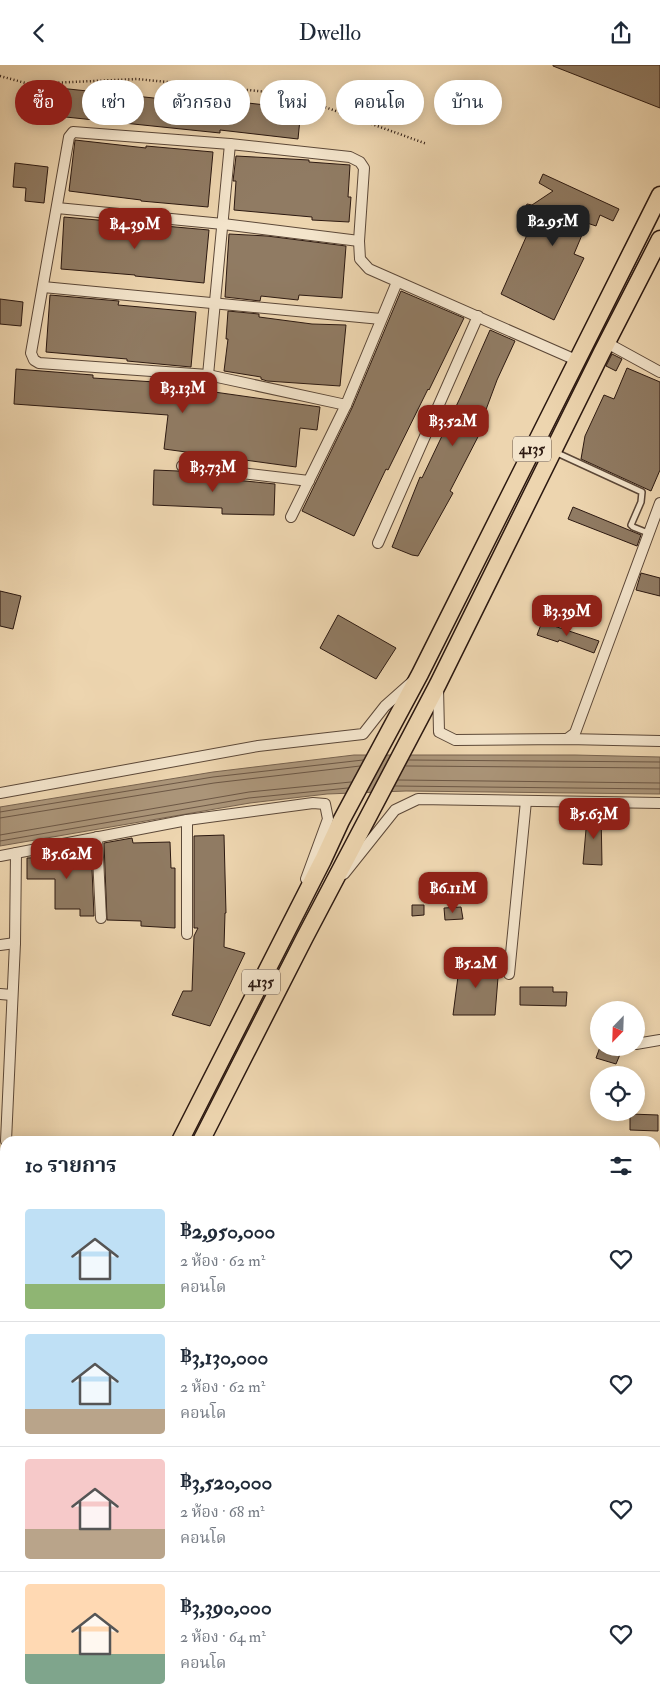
<!DOCTYPE html>
<html lang="th">
<meta charset="utf-8">
<style>
body{margin:0;font-family:"IM FELL Double Pica","Noto Serif Thai",serif;background:#f6f6f7;color:#1f2937;height:100vh;display:flex;flex-direction:column;font-size:19px;white-space:nowrap}
*{box-sizing:border-box;margin:0}
p{font-size:16px;color:#747a83}
.icon{flex:none;width:28px;height:28px;fill:none;stroke:currentColor;stroke-width:2;stroke-linecap:round;stroke-linejoin:round}
.map{position:relative;flex:1;overflow:hidden}
.side{position:absolute;left:0px;top:1071px;width:660px;height:571px;display:flex;flex-direction:column;background:#fff;border-radius:15px 15px 0 0;box-shadow:0 2px 12px #0003}
.side>*{flex:none}
.banner{position:absolute;left:15px;top:15px;width:630px;height:45px;display:flex;gap:10px}
.needle{width:32px;rotate:203deg}
.fabs{position:absolute;left:590px;top:936px;display:grid;gap:10px}
.fabs a{display:grid;place-items:center;width:55px;height:55px;border-radius:50%;background:#fff;box-shadow:0 2px 12px #0003;font-size:25px}
.price{position:absolute;translate:-50% -42px;padding:0 11px;border-radius:10px;background:#8f2418;color:#fff;font-size:16px;line-height:32px;filter:drop-shadow(0 1px 2px #0008)}
.price::after{content:'';position:absolute;left:50%;top:30px;width:15px;height:11px;margin-left:-8px;background:inherit;clip-path:polygon(0 0,100% 0,50% 100%)}
.price.on{background:#222;color:#fff}
ul{padding:0;list-style:none}
li{display:flex;align-items:center;gap:15px;height:125px;padding:0 25px}
li+li{border-top:1px solid #e0e1e3}
li span{display:grid;place-items:center;flex:none;width:140px;height:100px;border-radius:5px;color:#555}
li>.icon{margin-inline-start:auto}
span .icon{width:60px;height:60px;fill:#fffc;stroke-width:1}
li b{font-size:21px}
h2{display:flex;justify-content:space-between;align-items:center;height:60px;padding:0 25px;font-size:21px}
.chip{padding:0 18px;border-radius:22px;background:#fff;box-shadow:0 2px 12px #0003;font-size:18px;line-height:45px}
.chip.on{background:#8f2418;color:#fff}
header{display:flex;justify-content:space-between;align-items:center;height:65px;padding:0 25px;background:#fff;font-size:22px;font-weight:600}
.map>svg:first-child{display:block}
.water{fill:#ab9579;stroke:#78634f}
.lines{fill:none;stroke-linecap:round;stroke-linejoin:round}
.shore{stroke:#6c5745;stroke-width:1}
.canal{stroke:#ab9579;stroke-width:12}
.building{fill:#907b63;stroke:#2c1911}
.lane-casing{stroke:#5c4838;stroke-width:8}
.street-casing{stroke:#5c4838;stroke-width:12}
.primary-casing{stroke:#2c1911;stroke-width:19}
.path{stroke:#2c1911;stroke-width:2.5;stroke-dasharray:1 2.5;stroke-linecap:butt}
.lane{stroke:#f3e4cb;stroke-width:5}
.street{stroke:#f3e4cb;stroke-width:10}
.primary{stroke:#edd5af;stroke-width:16}
.labels{text-anchor:middle;stroke-width:4.5;stroke-linejoin:round;paint-order:stroke}
.shield{fill:#f3e4cb;stroke:#685649;stroke-width:1}
.shield-label{font-size:15px;font-weight:bold;fill:#2c1911}
</style>
<header><svg class="icon" aria-label="back" viewBox="0 0 24 24"><path d="M15 5l-7 7 7 7"/></svg>Dwello<svg class="icon" aria-label="share" viewBox="0 0 24 24"><path d="M12 15V3M7 8l5-5 5 5M5 13v7h14v-7"/></svg></header>
<div class="map">
<svg width="660" height="1642" viewBox="0 0 660 1642">
<rect width="100%" height="100%" fill="#edd5af"/>
<filter id="stains"><feTurbulence type="fractalNoise" baseFrequency=".004" numOctaves="4"/><feColorMatrix values="0 0 0 0 .2 0 0 0 0 .09 0 0 0 0 .02 0 0 0 .5 -.17"/></filter>
<radialGradient id="worn" r=".72"><stop offset=".6" stop-color="#630" stop-opacity="0"/><stop offset="1" stop-color="#630" stop-opacity=".3"/></radialGradient>
<polygon class="water" points="354,690 575,690 660,692 660,729 406,726 327,729 250,738 0,781 0,742 213,707"/>
<g class="lines">
<g class="shore">
<polyline points="409,695 660,697"/>
<polyline points="406,701 660,703"/>
<polyline points="398,715 660,718"/>
<polyline points="395,721 660,724"/>
<polyline points="0,747 213,712 363,695"/>
<polyline points="0,753 214,718 360,701"/>
<polyline points="0,770 249,727 351,717"/>
<polyline points="0,776 249,733 348,723"/>
</g>
<g class="canal">
<polyline points="553,1638 556,1642"/>
<polyline points="462,1642 478,1638"/>
</g>
</g>
<g class="building">
<polygon points="553,0 660,0 660,43 553,1"/>
<polygon points="59,23 239,42 239,37 301,44 298,74 220,65 220,68 56,51"/>
<polygon points="75,75 146,83 146,81 213,87 208,142 141,136 141,135 69,126"/>
<polygon points="236,91 309,95 309,97 350,100 348,132 351,132 349,157 312,155 312,152 234,145 236,116 233,116"/>
<polygon points="15,98 48,102 44,138 25,136 26,123 13,122"/>
<polygon points="543,109 619,144 613,156 600,150 596,161 587,158 574,189 584,193 554,255 501,229 534,154 523,147 527,139 532,140 553,126 539,118"/>
<polygon points="64,152 209,165 204,218 135,211 135,210 61,204"/>
<polygon points="229,169 267,171 346,181 342,233 299,230 298,235 261,231 260,236 225,232"/>
<polygon points="401,226 464,253 429,325 428,324 388,405 386,404 354,471 302,446 352,343"/>
<polygon points="50,230 119,236 118,240 196,247 191,302 127,296 127,294 46,287"/>
<polygon points="0,234 23,237 21,261 0,259"/>
<polygon points="228,246 259,249 259,252 312,259 346,260 340,321 267,316 261,314 261,312 224,306 228,274 226,274"/>
<polygon points="490,265 515,276 497,315 484,350 481,366 450,426 453,428 418,491 412,490 392,482 420,412 422,413 460,333"/>
<polygon points="612,289 622,294 616,306 606,301"/>
<polygon points="627,303 660,317 660,405 651,426 581,394 585,371 604,330 614,334"/>
<polygon points="16,304 93,310 93,313 186,319 186,323 320,342 317,365 300,363 296,402 164,384 168,350 14,339"/>
<polygon points="154,405 178,406 215,413 275,419 274,450 222,449 222,443 153,440"/>
<polygon points="573,442 641,470 637,481 568,454"/>
<polygon points="641,508 660,513 660,531 636,525"/>
<polygon points="0,526 21,531 13,564 0,561"/>
<polygon points="338,550 396,583 376,614 320,583"/>
<polygon points="542,557 599,576 594,588 559,575 558,577 537,570"/>
<polygon points="591,745 601,746 602,800 583,799 587,753 590,754"/>
<polygon points="224,770 226,848 225,848 224,882 245,888 210,961 172,950 183,926 192,926 194,871 198,863 194,863 194,771"/>
<polygon points="132,773 133,778 170,777 171,803 175,803 175,863 141,861 141,856 107,855 104,778"/>
<polygon points="91,781 94,851 80,851 80,844 55,844 55,814 27,814 27,793 56,792 56,793 83,794 83,782"/>
<polygon points="412,840 424,840 424,850 412,851"/>
<polygon points="461,842 463,854 445,855 444,843"/>
<polygon points="460,896 499,900 495,950 453,950"/>
<polygon points="520,922 553,922 553,927 567,927 566,941 520,940"/>
<polygon points="600,982 609,982 621,987 616,999 596,993"/>
<polygon points="630,1049 658,1050 658,1066 630,1065"/>
</g>
<g class="lines">
<g class="lane-casing">
<polyline id="lane" points="555,387 642,427 641,437 631,460 633,462 648,468"/>
</g>
<g class="street-casing">
<g id="street">
<polyline points="57,143 223,159 359,176"/>
<polyline points="397,217 346,340 208,310 39,298 34,295 31,288 69,72 73,67 230,79 350,92 360,97 364,103 359,176 360,194 369,204 576,295"/>
<polyline points="43,222 381,254"/>
<polyline points="607,278 660,307"/>
<polyline points="208,310 230,79"/>
<polyline points="182,401 309,416"/>
<polyline points="291,452 346,340"/>
<polyline points="378,478 478,251"/>
<polyline points="438,622 439,667 455,675 567,674 660,676"/>
<polyline points="567,674 575,668 660,438"/>
<polyline points="0,728 258,681 363,669 385,641 412,617"/>
<polyline points="187,755 187,869"/>
<polyline points="97,772 101,853"/>
<polyline points="0,791 187,755 313,738 325,739 328,754 306,814"/>
<polyline points="344,809 395,745 418,734 660,738"/>
<polyline points="0,880 15,878"/>
<polyline points="509,909 526,736"/>
<polyline points="0,929 12,930"/>
<polyline points="636,979 660,975"/>
<polyline points="6,1076 15,878 16,788"/>
<polyline points="0,1197 5,1089"/>
<polyline points="655,1520 660,1520"/>
<polyline points="115,1642 115,1638"/>
<polyline points="313,1642 314,1638"/>
</g>
</g>
<g class="primary-casing">
<g id="primary">
<polyline points="180,1076 323,795 341,756 420,609 660,130"/>
<polyline points="201,1076 305,872 438,619 602,287 660,174"/>
<polyline points="0,1450 5,1439"/>
<polyline points="0,1502 5,1488"/>
</g>
</g>
<polyline class="path" points="0,11 29,19 137,14 268,27 322,41 427,79"/>
<use href="#lane" class="lane"/>
<use href="#street" class="street"/>
<use href="#primary" class="primary"/>
</g>
<g class="labels">
<g class="shield">
<rect x="513" y="371.5" width="38" height="25" rx="4"/>
<rect x="242" y="904.5" width="38" height="25" rx="4"/>
</g>
<g class="shield-label">
<text x="532" y="389">4135</text>
<text x="261" y="922">4135</text>
</g>
</g>
<rect width="100%" height="100%" filter="url(#stains)"/>
<rect width="100%" height="100%" fill="url(#worn)"/>
</svg>
<div class="fabs">
<a><svg class="needle" viewBox="-14 -14 28 28"><path d="M0-13l5 13h-10z" fill="#e53935"/><path d="M0 13l5-13h-10z" fill="#747a83"/></svg></a>
<a><svg class="icon" aria-label="locate" viewBox="0 0 24 24"><circle cx="12" cy="12" r="6"/><path d="M12 2v4M12 18v4M2 12h4M18 12h4"/></svg></a>
</div>
<b class="price on" style="left:553px;top:182px">฿2.95M</b>
<b class="price" style="left:135px;top:185px">฿4.39M</b>
<b class="price" style="left:183px;top:349px">฿3.13M</b>
<b class="price" style="left:453px;top:382px">฿3.52M</b>
<b class="price" style="left:213px;top:428px">฿3.73M</b>
<b class="price" style="left:567px;top:572px">฿3.39M</b>
<b class="price" style="left:594px;top:775px">฿5.63M</b>
<b class="price" style="left:67px;top:815px">฿5.62M</b>
<b class="price" style="left:453px;top:849px">฿6.11M</b>
<b class="price" style="left:476px;top:924px">฿5.2M</b>
<div class="banner">
<a class="chip on">ซื้อ</a>
<a class="chip">เช่า</a>
<a class="chip">ตัวกรอง</a>
<a class="chip">ใหม่</a>
<a class="chip">คอนโด</a>
<a class="chip">บ้าน</a>
</div>
<section class="side">
<h2>10 รายการ<svg class="icon" aria-label="filters" viewBox="0 0 24 24"><path d="M4 7h16M4 17h16"/><circle cx="9" cy="7" r="2"/><circle cx="15" cy="17" r="2"/></svg></h2>
<ul>
<li><span style="background:linear-gradient(#bfe0f5 75%,#8fb573 0)"><svg class="icon" aria-label="home" viewBox="0 0 24 24"><path d="M3 11l9-7 9 7M6 9v11h12V9"/></svg></span><div><b>฿2,950,000</b><p>2 ห้อง · 62 m²</p><p>คอนโด</p></div><svg class="icon" aria-label="heart" viewBox="0 0 24 24"><path d="M12 20l-8-8c-3-5 5-10 8-4 3-6 11-1 8 4z"/></svg></li>
<li><span style="background:linear-gradient(#bfe0f5 75%,#b9a48a 0)"><svg class="icon" aria-label="home" viewBox="0 0 24 24"><path d="M3 11l9-7 9 7M6 9v11h12V9"/></svg></span><div><b>฿3,130,000</b><p>2 ห้อง · 62 m²</p><p>คอนโด</p></div><svg class="icon" aria-label="heart" viewBox="0 0 24 24"><path d="M12 20l-8-8c-3-5 5-10 8-4 3-6 11-1 8 4z"/></svg></li>
<li><span style="background:linear-gradient(#f6c9c9 70%,#b9a48a 0)"><svg class="icon" aria-label="home" viewBox="0 0 24 24"><path d="M3 11l9-7 9 7M6 9v11h12V9"/></svg></span><div><b>฿3,520,000</b><p>2 ห้อง · 68 m²</p><p>คอนโด</p></div><svg class="icon" aria-label="heart" viewBox="0 0 24 24"><path d="M12 20l-8-8c-3-5 5-10 8-4 3-6 11-1 8 4z"/></svg></li>
<li><span style="background:linear-gradient(#ffd9b3 70%,#7fa58c 0)"><svg class="icon" aria-label="home" viewBox="0 0 24 24"><path d="M3 11l9-7 9 7M6 9v11h12V9"/></svg></span><div><b>฿3,390,000</b><p>2 ห้อง · 64 m²</p><p>คอนโด</p></div><svg class="icon" aria-label="heart" viewBox="0 0 24 24"><path d="M12 20l-8-8c-3-5 5-10 8-4 3-6 11-1 8 4z"/></svg></li>
</ul>
</section>
</div>
